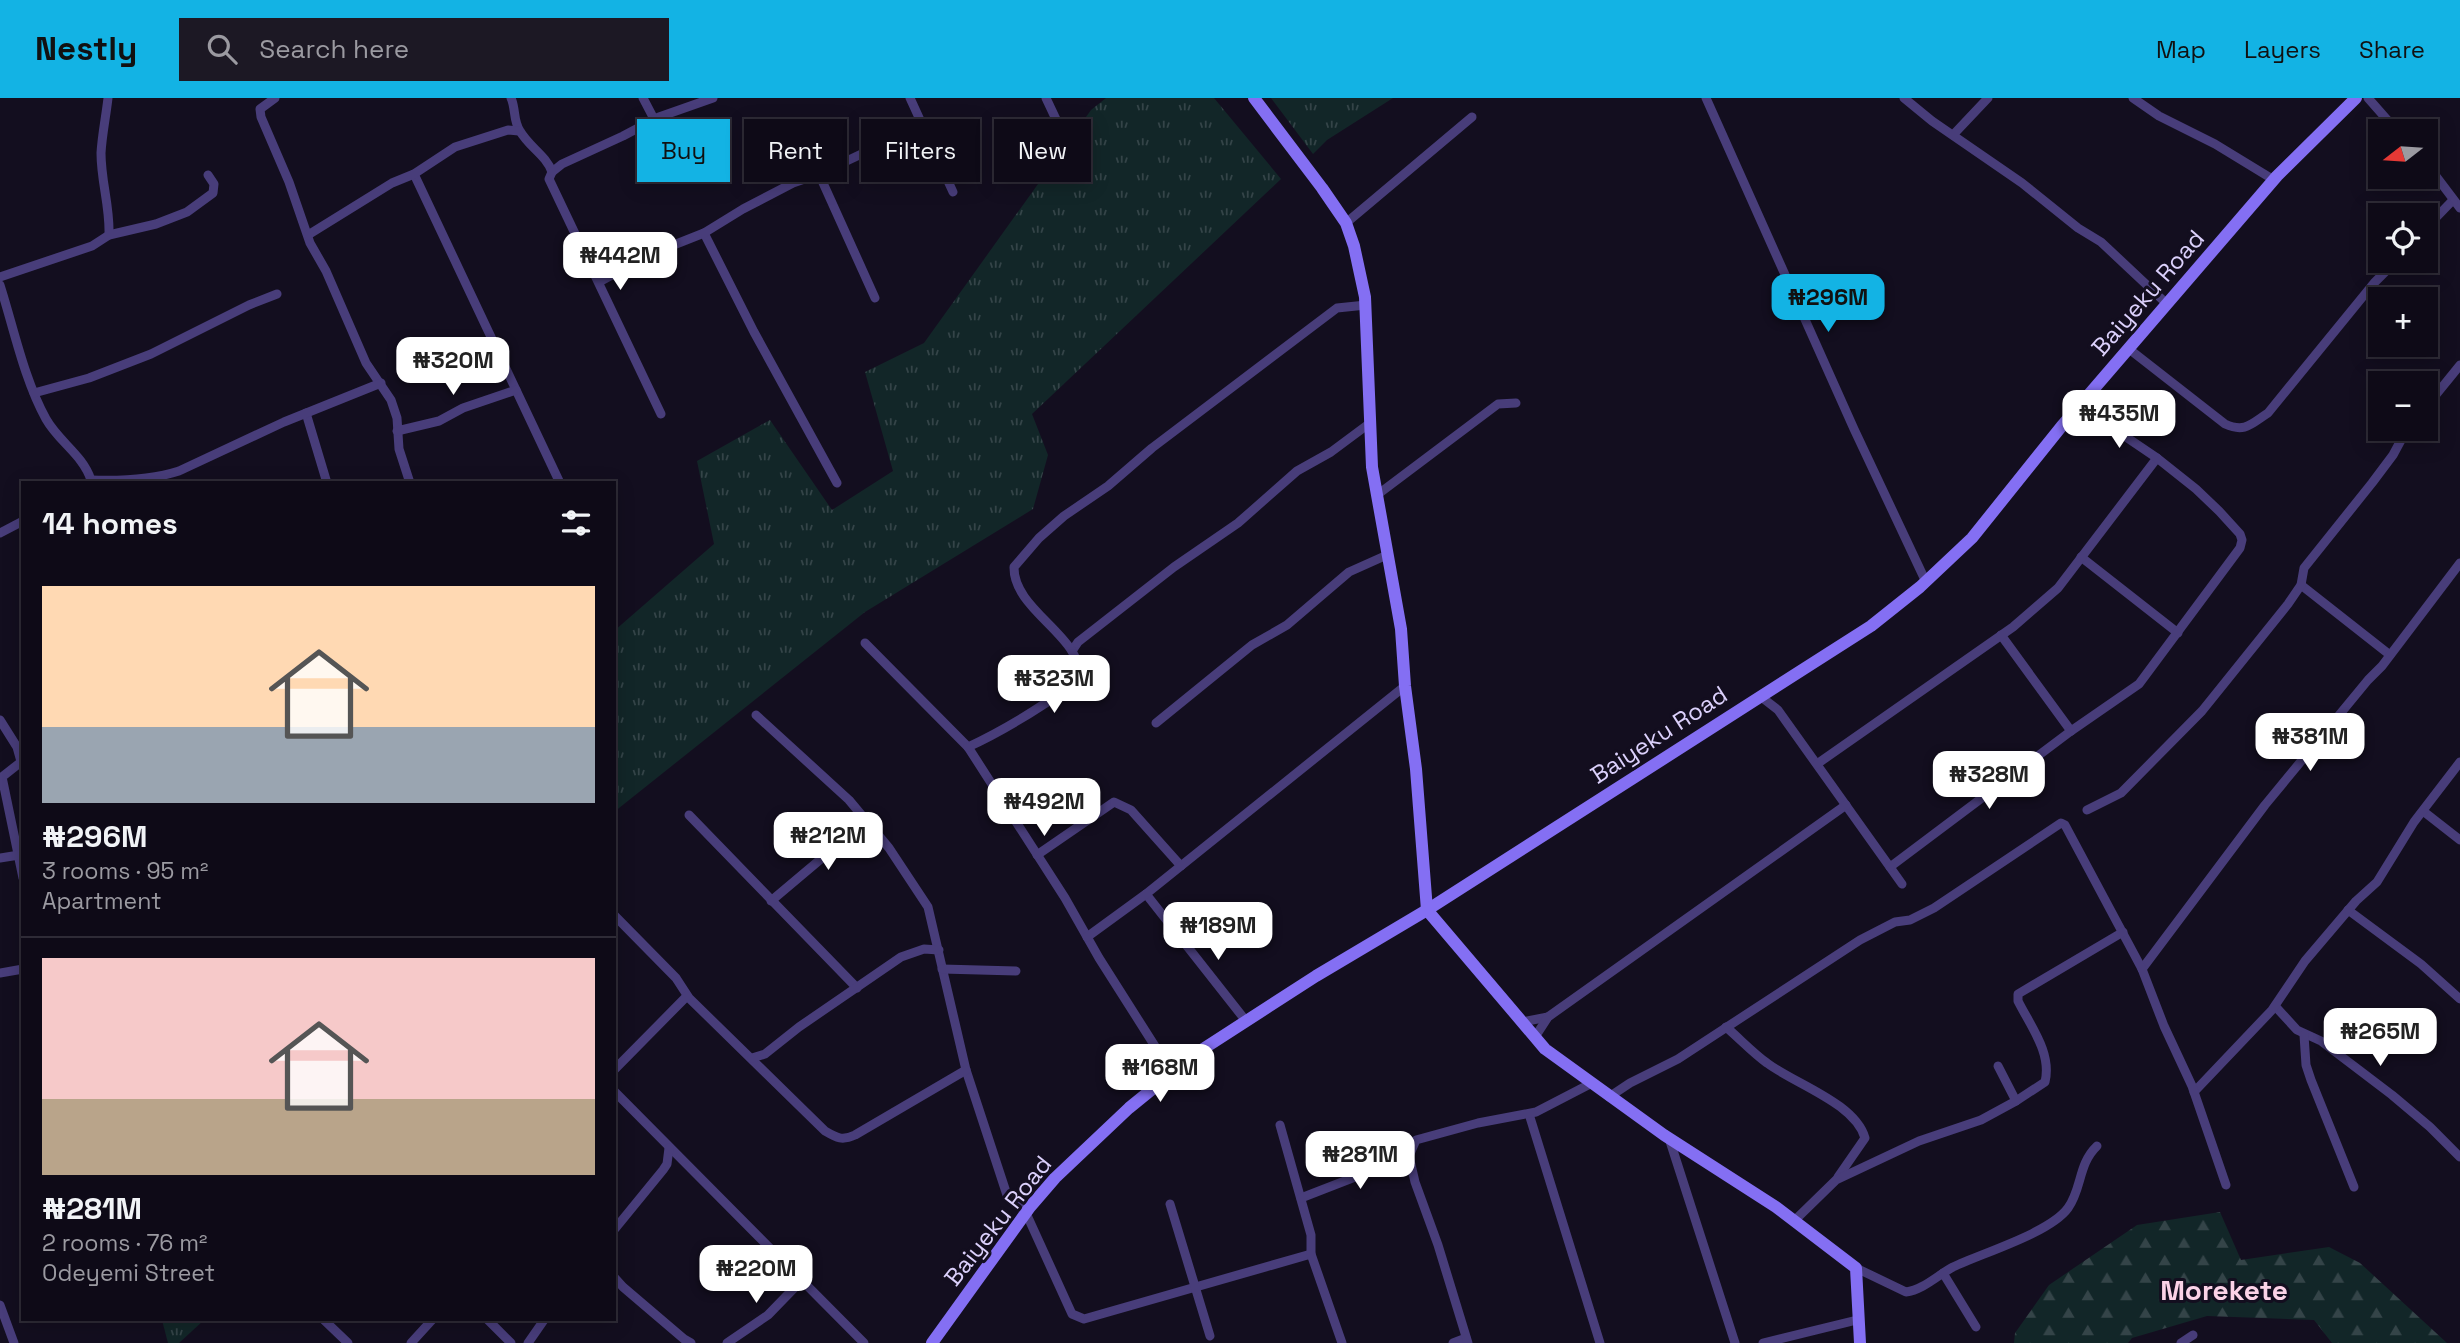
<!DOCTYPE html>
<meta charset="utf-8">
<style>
body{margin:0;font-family:"Space Grotesk",sans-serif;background:#1c1824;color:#f1f3f6;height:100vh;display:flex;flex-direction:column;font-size:26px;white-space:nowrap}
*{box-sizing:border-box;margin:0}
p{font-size:23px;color:#9b9aa1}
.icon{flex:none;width:38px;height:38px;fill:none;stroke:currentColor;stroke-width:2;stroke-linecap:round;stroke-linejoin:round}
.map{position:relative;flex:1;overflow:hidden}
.panel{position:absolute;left:21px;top:383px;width:595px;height:840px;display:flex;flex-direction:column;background:#0e0a17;border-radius:0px;box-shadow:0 4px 18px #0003,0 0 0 2px #2e2b36}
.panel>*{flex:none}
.top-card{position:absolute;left:637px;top:21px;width:665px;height:63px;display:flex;gap:14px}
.needle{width:46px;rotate:253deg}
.fabs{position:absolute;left:2368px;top:21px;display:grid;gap:14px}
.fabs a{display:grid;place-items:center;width:70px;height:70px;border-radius:0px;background:#0e0a17;box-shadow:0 4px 18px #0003,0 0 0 2px #2e2b36;font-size:35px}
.price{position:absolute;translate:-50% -60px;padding:0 16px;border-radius:14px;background:#fff;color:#222;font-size:23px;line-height:46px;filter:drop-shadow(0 2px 4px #0008)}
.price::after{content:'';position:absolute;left:50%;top:42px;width:21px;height:16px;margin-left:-10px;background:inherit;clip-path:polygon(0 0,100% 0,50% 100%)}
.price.active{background:#13b3e4;color:#111}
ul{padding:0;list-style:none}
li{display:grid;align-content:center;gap:14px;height:371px;padding:0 21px}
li+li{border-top:2px solid #2e2b36}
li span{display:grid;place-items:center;height:217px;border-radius:0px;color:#555}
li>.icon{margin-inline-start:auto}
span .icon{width:126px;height:126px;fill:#fffc;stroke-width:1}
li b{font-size:30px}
h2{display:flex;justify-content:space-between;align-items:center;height:84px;padding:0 21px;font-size:30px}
.tag{padding:0 24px;border-radius:0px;background:#0e0a17;box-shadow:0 4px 18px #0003,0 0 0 2px #2e2b36;font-size:24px;line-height:63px}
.tag.active{background:#13b3e4;color:#111}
header{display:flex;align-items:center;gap:42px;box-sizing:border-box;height:98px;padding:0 35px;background:#13b3e4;color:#111}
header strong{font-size:33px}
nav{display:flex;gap:38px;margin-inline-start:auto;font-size:24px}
.search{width:490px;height:63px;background:#1c1824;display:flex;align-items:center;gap:18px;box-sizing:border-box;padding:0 24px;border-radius:0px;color:#9b9aa1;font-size:26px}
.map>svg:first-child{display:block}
.grass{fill:url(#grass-tufts)}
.forest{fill:url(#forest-firs)}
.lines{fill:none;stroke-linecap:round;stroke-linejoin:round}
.street{stroke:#483d7a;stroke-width:9}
.secondary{stroke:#846ff3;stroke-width:12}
.labels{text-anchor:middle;stroke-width:6;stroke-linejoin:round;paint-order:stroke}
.street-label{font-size:24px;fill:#dbd0fb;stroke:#130e1f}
.quarter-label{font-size:28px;font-weight:bold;fill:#fbd2e7;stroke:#130e1f}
</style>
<header>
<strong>Nestly</strong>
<div class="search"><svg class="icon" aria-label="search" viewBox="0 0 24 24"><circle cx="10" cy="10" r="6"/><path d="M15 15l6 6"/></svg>Search here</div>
<nav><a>Map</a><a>Layers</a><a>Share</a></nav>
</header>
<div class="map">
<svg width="2460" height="1245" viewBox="0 0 2460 1245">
<defs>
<pattern id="grass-tufts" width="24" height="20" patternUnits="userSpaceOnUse" patternTransform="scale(1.75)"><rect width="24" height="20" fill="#122628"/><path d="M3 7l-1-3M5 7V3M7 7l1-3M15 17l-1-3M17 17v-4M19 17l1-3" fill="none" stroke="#344448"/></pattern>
<pattern id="forest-firs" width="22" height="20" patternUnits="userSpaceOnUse" patternTransform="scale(1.75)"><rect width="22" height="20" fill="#122628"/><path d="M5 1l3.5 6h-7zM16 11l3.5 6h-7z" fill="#344448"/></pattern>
</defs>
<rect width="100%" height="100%" fill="#130e1f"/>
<g class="grass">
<polygon points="1106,0 1214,0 1281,81 1032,316 1048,357 1033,411 865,514 614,714 614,533 714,446 697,363 770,322 832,412 893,373 865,274 924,245 1091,12"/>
<polygon points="1271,0 1393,0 1327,42 1313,56"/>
<polygon points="162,1222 204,1222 179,1245 168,1245"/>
</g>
<polygon class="forest" points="2220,1114 2241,1162 2329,1149 2360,1165 2447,1245 2332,1245 2314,1222 2207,1218 2132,1240 2128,1245 2014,1245 2015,1235 2049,1187 2137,1127"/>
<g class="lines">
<g class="street">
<path d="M108,0C106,18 102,37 101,55C101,84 110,108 109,137"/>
<polyline points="275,0 260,11 261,19 289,84 310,145 326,173 366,265 391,302 397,320 399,351 410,385"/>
<path d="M511,0C516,11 513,23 520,33C529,49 546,57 552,74"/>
<polyline points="643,0 654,21"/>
<polyline points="910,0 953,94"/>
<polyline points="1046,0 1070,51"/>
<polyline points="1706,0 1854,331 1926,484"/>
<polyline points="1904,0 1932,23 2022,85 2078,130 2101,144 2167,206"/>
<polyline points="2133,0 2159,18 2215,46 2274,82"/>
<polyline points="2368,0 2397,33"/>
<polyline points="1953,37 1988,0"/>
<polyline points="2426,65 2460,110"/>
<polyline points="414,76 560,385"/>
<polyline points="819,76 875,200"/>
<polyline points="1346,125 1472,19"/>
<polyline points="2426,130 2453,102"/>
<polyline points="704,135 754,234 837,385"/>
<polyline points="308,137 392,85 414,76 455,49 508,32 519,33"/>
<polyline points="0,179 92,148 109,137 156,126 187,114 213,95 214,86 208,77"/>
<polyline points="599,184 651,156 704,135 743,111 793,85 819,76 923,27"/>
<path d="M0,187C14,231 24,281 46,321C59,344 83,357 91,382"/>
<path d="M2129,251L2225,326C2245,335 2251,326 2268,315L2374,185L2396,163"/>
<polyline points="34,295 89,280 151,256 249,207 277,196"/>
<polyline points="2088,298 2098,320"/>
<polyline points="2426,309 2460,267"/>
<polyline points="306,315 327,385"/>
<polyline points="661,316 549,81 552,74 562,66 623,38 659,19 713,0"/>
<polyline points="397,333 439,323 463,310 516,292"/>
<path d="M89,385L91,382C121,383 151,382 179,373L284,324L381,285"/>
<polyline points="1377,397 1498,306 1516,305"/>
<polyline points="0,435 23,423"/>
<polyline points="2081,459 2178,535"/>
<polyline points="2301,487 2390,557"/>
<polyline points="2001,537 2071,633"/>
<polyline points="865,545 968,649 1065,800 1099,860 1172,975"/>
<polyline points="1072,553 1078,544 1174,469 1238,425 1297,373 1331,354 1370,325"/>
<polyline points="1760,598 1778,612 1902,786"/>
<polyline points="756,617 849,702 889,750 928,809 966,972 1007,1097 1026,1115 1072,1216 1084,1221 1311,1156"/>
<polyline points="0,622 17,649 22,667"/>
<polyline points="1156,625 1252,547 1287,527 1349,474 1387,457"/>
<path d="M968,649C1007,631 1043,608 1078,583C1088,540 1013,514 1014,469L1039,440L1064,418L1108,388L1152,350L1337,210L1366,207"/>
<polyline points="21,664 2,679 23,780"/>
<polyline points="1817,666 2013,529 2058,490 2157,360"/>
<polyline points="2087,712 2121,695 2202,613 2288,506 2301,487 2304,470 2372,385 2393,357 2407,331"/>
<polyline points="2423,713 2460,742"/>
<polyline points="689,717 857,890"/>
<polyline points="1037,757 1114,704 1131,712 1181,768"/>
<polyline points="0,760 19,757"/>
<polyline points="1890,769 2071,633 2139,586 2240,450 2242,442 2240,436 2219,413 2196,391 2157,360 2098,320 2074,315"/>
<polyline points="1146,796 1246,923"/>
<polyline points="771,803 866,723"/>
<polyline points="2348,812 2421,866 2460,901"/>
<path d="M614,817L676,880L689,900L825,1033C837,1040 842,1043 855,1037L966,972"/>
<polyline points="1087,839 1146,796 1405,588"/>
<polyline points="942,871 1016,873"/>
<polyline points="2142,871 2265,707 2368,582 2382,568 2460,465"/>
<polyline points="0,875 23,871"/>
<polyline points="2275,908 2297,932 2321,943 2392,997 2430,1029 2460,1059"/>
<polyline points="1522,924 1548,919"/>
<path d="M1726,929C1740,941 1753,955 1767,965C1795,986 1855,1005 1865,1040L1838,1079"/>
<polyline points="2304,937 2306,967 2311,982 2354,1089"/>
<polyline points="1535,939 1548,919 1846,707"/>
<polyline points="752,960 765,956 799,929 901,859 924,851 939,852"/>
<polyline points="614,972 687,898"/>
<polyline points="614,993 864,1245"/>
<polyline points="2194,994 2272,912 2305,863 2356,803 2377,784 2414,724 2460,664"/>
<polyline points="1609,999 1630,985 1678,961 1860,842 1895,824 1910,822 1934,810 2061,725 2065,727 2142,871 2164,928 2192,988 2226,1087"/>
<path d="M2016,1003L2045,984C2052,955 2031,929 2018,903V896L2123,834"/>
<polyline points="1529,1016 1600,1245"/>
<polyline points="1280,1027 1311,1137 1311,1156 1342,1245"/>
<polyline points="1669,1040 1735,1245"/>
<polyline points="1301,1100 1409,1058"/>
<polyline points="1170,1106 1210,1238"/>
<polyline points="1794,1123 1836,1082 1919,1043 1981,1022 2016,1003 1998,968"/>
<polyline points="614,1132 663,1072 667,1066 669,1050"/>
<path d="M1856,1170L1906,1194C1923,1192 1938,1177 1953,1169C1982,1155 2050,1135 2068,1110C2082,1091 2078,1066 2097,1048"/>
<polyline points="1943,1175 1976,1229"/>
<polyline points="614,1179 623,1189 684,1241 691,1245"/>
<polyline points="0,1207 14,1245"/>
<polyline points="324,1222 348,1245"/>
<polyline points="488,1222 511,1245"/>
<polyline points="411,1245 432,1222"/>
<polyline points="528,1245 544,1222"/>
<polyline points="727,1245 768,1217 801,1183"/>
<polyline points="1453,1245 1466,1240"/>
<polyline points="1468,1245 1438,1147 1415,1084 1409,1058 1416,1042 1478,1025 1536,1014 1592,985"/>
<polyline points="1763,1245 1857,1222"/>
<polyline points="2181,1245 2193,1237"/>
</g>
<g class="secondary">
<polyline points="1254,0 1322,90 1346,125 1354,148 1365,199 1372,369 1401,531 1405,588 1416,671 1427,812 1545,951 1664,1037 1776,1109 1856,1170 1860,1245"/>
<polyline points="932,1245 1030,1109 1055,1080 1129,1010 1172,975 1203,951 1316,878 1427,812 1871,528 1920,489 1972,440 2061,329 2277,78 2356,0"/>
</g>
</g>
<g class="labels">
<g class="street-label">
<text transform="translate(2148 195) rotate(-49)" y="8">Baiyeku Road</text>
<text transform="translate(1659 637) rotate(-33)" y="8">Baiyeku Road</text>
<text transform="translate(998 1123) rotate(-52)" y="8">Baiyeku Road</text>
</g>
<g class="quarter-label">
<text x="2224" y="1202">Morekete</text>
</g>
</g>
</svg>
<div class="fabs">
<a><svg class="needle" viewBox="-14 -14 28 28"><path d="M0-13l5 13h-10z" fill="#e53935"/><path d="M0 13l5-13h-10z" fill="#9b9aa1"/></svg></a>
<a><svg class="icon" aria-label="locate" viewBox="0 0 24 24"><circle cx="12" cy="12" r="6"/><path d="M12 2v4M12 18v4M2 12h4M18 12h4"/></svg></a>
<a>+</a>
<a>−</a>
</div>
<b class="price" style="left:620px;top:194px">₦442M</b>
<b class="price active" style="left:1828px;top:236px">₦296M</b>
<b class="price" style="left:453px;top:299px">₦320M</b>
<b class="price" style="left:2119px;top:352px">₦435M</b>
<b class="price" style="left:1054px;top:617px">₦323M</b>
<b class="price" style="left:2310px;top:675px">₦381M</b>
<b class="price" style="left:1989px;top:713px">₦328M</b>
<b class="price" style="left:1044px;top:740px">₦492M</b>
<b class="price" style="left:828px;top:774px">₦212M</b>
<b class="price" style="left:1218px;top:864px">₦189M</b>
<b class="price" style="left:2380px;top:970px">₦265M</b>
<b class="price" style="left:1160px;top:1006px">₦168M</b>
<b class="price" style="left:1360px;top:1093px">₦281M</b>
<b class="price" style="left:756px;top:1207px">₦220M</b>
<div class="top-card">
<a class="tag active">Buy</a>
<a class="tag">Rent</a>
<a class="tag">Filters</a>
<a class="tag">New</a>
</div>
<section class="panel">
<h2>14 homes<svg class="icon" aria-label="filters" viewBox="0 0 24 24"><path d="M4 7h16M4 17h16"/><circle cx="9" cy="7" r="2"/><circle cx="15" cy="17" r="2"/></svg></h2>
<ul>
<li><span style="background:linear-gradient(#ffd9b3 65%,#9aa5b1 0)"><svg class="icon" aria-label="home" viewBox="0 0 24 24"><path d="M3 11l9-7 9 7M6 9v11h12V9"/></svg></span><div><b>₦296M</b><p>3 rooms · 95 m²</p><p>Apartment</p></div></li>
<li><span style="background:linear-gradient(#f6c9c9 65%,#b9a48a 0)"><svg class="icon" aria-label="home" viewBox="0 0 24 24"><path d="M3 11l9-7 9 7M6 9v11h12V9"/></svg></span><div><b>₦281M</b><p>2 rooms · 76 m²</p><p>Odeyemi Street</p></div></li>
</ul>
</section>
</div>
